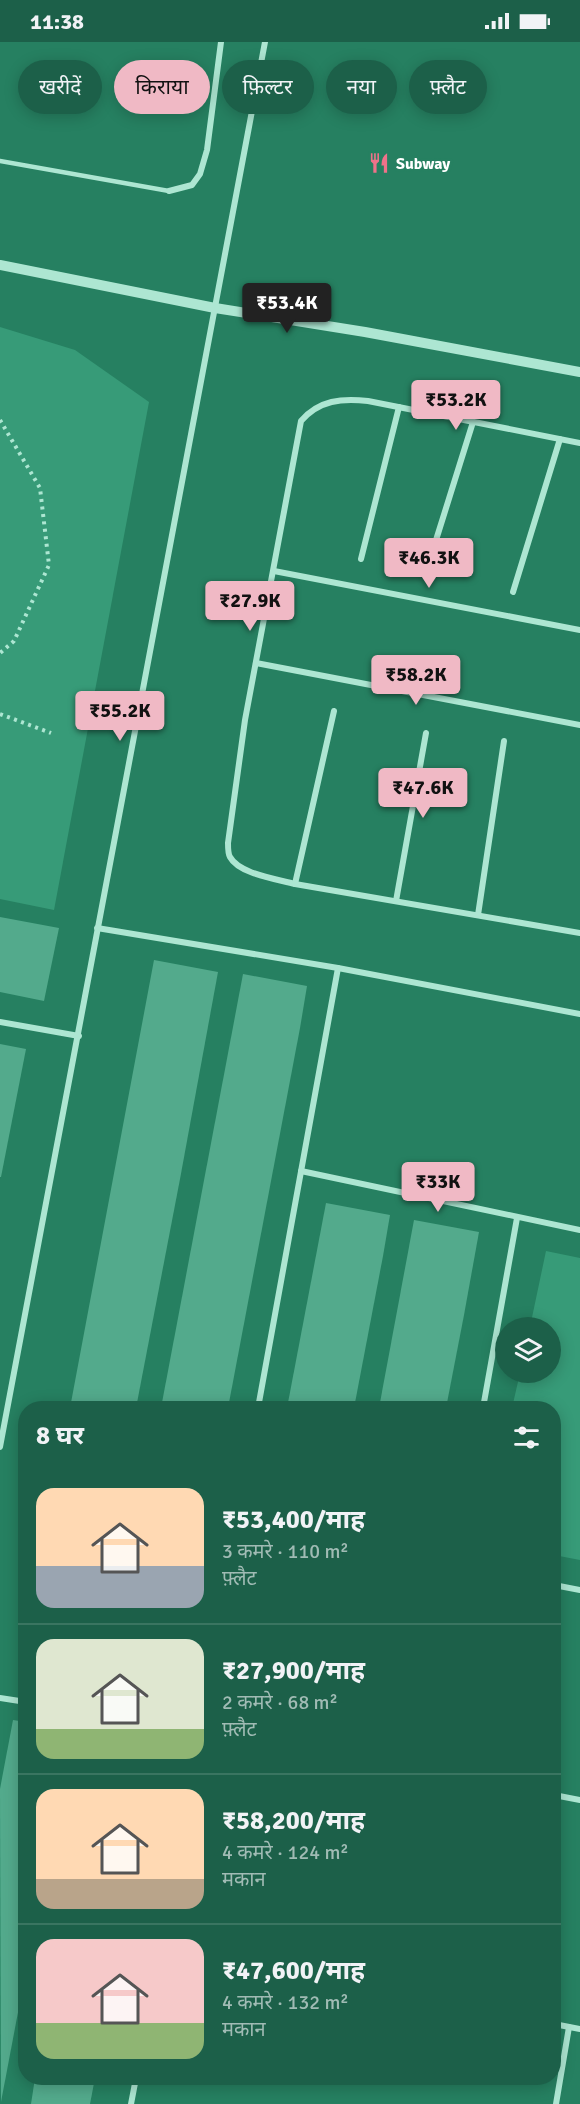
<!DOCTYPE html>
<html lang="hi">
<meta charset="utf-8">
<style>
body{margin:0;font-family:Signika,"Noto Sans Devanagari",sans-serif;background:#296953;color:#f1f3f6;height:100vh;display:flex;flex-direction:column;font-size:22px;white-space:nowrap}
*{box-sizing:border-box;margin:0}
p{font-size:20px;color:#a0bbb4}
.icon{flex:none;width:33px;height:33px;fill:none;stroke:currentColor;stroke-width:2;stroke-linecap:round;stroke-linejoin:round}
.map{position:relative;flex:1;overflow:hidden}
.details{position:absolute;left:18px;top:1359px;width:543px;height:684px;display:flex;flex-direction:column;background:#1c6049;border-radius:24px;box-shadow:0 3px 15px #0003}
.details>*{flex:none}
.top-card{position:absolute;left:18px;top:18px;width:544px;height:54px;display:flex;gap:12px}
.tools{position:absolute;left:495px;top:1275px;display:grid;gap:12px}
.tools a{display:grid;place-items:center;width:66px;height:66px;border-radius:50%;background:#1c6049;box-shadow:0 3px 15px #0003;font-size:30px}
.price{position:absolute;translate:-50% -51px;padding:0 14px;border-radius:6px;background:#f0b9c5;color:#111;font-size:20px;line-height:39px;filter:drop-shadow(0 2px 3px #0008)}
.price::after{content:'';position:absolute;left:50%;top:36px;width:18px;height:14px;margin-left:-9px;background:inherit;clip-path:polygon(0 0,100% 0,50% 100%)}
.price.active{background:#222;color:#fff}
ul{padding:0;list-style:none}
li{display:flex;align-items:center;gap:18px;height:150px;padding:0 18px}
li+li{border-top:2px solid #3a7561}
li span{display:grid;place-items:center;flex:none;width:168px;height:120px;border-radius:18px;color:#555}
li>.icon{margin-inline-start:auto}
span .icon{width:72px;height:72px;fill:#fffc;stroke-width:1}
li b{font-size:26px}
h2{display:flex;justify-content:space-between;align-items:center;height:72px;padding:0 18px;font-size:26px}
.pill{padding:0 21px;border-radius:27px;background:#1c6049;box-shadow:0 3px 15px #0003;font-size:21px;line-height:54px}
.pill.active{background:#f0b9c5;color:#111}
.status{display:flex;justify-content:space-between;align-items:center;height:42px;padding:0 30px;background:#1c6049;direction:ltr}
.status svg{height:16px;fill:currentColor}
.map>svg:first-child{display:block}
.green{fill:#379b78}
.building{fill:#53aa8c}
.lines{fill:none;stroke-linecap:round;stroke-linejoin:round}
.path{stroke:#ade6d2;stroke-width:4;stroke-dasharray:3 4.5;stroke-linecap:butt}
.service{stroke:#ade6d2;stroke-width:4.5}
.minor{stroke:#ade6d2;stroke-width:6}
.tertiary{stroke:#ade6d2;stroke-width:10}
.labels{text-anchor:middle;stroke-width:6;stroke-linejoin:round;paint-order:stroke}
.poi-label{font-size:16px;font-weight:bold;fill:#fff;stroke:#268061;text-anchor:start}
</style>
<div class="status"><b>11:38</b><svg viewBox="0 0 49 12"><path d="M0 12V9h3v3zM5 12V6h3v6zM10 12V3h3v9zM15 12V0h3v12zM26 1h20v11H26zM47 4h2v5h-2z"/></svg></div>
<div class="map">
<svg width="580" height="2062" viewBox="0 0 580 2062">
<rect width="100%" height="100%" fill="#268061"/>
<g class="green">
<polygon points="0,285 75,308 149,360 54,868 0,857"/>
<polygon points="546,1209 580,1216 580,1518 554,1513 554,1366 512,1366 520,1331 550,1330 550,1286 530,1285"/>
</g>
<g class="building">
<polygon points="0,875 59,886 44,959 0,950"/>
<polygon points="154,918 218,930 180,1137 136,1366 70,1366"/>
<polygon points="243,932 307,944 300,986 228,1366 161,1366"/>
<polygon points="0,1002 26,1007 1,1135 0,1135"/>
<polygon points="326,1161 390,1173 383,1214 354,1366 287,1366"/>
<polygon points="414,1178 479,1190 464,1273 446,1366 379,1366"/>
<polygon points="13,1678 26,1680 26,1928 1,2060 0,1747"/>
<polygon points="35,2036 95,2036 90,2062 31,2062"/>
</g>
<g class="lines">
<g class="path">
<polyline points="0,378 40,446 49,523 14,599 0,611"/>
<polyline points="0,672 51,691"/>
</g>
<polyline class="service" points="0,119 169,149"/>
<g class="minor">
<polyline points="169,149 192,143 200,132 207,108 221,0"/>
<path d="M580,401L368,359C342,356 319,358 301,379L245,678L228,801C228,806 228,812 230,815C239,832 277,837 295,842L580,891"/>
<polyline points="361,517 399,365"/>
<polyline points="274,529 580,588"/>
<polyline points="426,530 473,380"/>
<polyline points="513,550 560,397"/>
<polyline points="256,621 580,683"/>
<polyline points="295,842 334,669"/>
<polyline points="396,859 426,691"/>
<polyline points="478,873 504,699"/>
<polyline points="97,886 338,926 580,972"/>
<polyline points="0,980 79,994"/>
<polyline points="301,1129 580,1188"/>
<polyline points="258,1366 338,926"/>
<polyline points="483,1366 517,1176"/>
<polyline points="0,1405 265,0"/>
<polyline points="554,1543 580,1548"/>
<polyline points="0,1656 26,1660"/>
<polyline points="554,1753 580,1758"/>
<polyline points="554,1982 580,1987"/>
<polyline points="131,2062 136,2036"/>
<polyline points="556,2062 569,1985"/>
</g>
<polyline class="tertiary" points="0,223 215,266 365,290 580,330"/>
</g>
<defs>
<g id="restaurant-bare" transform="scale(1.62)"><path d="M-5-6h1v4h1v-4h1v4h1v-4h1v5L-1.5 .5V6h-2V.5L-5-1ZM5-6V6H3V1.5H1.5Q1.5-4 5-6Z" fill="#ef728a" stroke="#268061" stroke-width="2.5" paint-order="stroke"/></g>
</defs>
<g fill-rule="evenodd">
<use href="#restaurant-bare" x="379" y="121"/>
</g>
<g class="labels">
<g class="poi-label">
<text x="396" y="127">Subway</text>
</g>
</g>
</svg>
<div class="tools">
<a><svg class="icon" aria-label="layers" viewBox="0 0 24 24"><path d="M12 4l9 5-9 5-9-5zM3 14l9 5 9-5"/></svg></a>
</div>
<b class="price active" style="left:287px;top:292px">₹53.4K</b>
<b class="price" style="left:456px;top:389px">₹53.2K</b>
<b class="price" style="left:429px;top:547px">₹46.3K</b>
<b class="price" style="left:250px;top:590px">₹27.9K</b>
<b class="price" style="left:416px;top:664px">₹58.2K</b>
<b class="price" style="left:120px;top:700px">₹55.2K</b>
<b class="price" style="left:423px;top:777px">₹47.6K</b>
<b class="price" style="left:438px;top:1171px">₹33K</b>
<div class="top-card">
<a class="pill">खरीदें</a>
<a class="pill active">किराया</a>
<a class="pill">फ़िल्टर</a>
<a class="pill">नया</a>
<a class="pill">फ़्लैट</a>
</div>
<section class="details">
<h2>8 घर<svg class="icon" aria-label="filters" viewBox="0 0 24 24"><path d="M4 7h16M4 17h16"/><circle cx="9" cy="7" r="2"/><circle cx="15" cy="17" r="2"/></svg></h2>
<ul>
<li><span style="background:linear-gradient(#ffd9b3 65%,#9aa5b1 0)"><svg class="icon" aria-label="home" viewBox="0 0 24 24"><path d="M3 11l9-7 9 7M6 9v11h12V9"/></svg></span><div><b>₹53,400/माह</b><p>3 कमरे · 110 m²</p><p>फ़्लैट</p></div></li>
<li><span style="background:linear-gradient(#dfe7d0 75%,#8fb573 0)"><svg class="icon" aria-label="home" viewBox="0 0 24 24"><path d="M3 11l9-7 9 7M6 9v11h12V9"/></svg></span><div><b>₹27,900/माह</b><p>2 कमरे · 68 m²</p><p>फ़्लैट</p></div></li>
<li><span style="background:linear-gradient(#ffd9b3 75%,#b9a48a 0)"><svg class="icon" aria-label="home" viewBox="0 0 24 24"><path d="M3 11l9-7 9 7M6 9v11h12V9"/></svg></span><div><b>₹58,200/माह</b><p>4 कमरे · 124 m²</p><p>मकान</p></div></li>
<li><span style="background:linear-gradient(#f6c9c9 70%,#8fb573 0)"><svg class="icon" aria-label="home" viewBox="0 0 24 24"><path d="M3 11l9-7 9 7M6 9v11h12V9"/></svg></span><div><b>₹47,600/माह</b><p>4 कमरे · 132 m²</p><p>मकान</p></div></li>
</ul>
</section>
</div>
